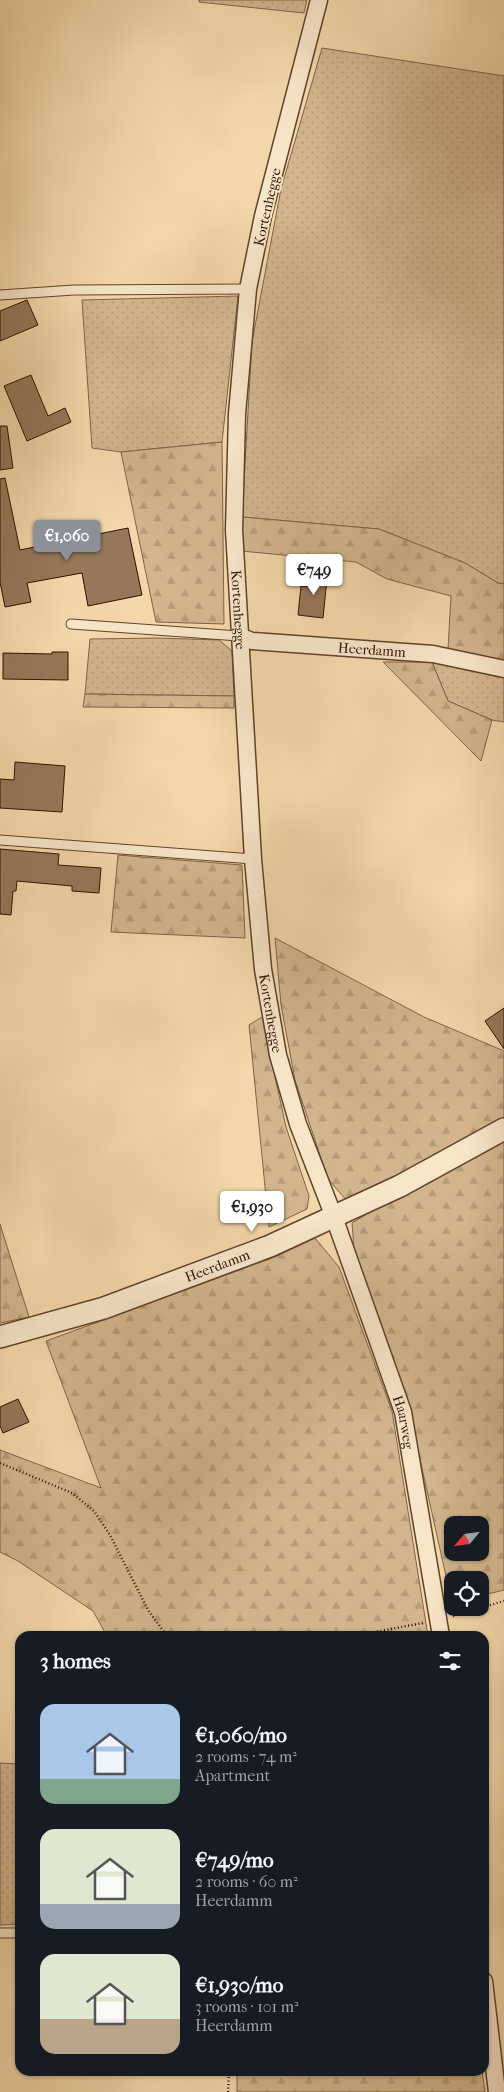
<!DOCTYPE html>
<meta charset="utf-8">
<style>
body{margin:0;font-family:"IM FELL French Canon",serif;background:#242831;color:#f1f3f6;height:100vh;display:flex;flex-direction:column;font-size:19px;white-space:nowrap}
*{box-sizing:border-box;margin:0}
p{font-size:16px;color:#9ea1a6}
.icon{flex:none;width:28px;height:28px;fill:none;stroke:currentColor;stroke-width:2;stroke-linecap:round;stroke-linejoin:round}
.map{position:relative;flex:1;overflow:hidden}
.drawer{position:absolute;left:15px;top:1631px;width:474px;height:445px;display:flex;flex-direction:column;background:#171b24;border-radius:15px;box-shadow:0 1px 4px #0004}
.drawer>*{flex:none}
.needle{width:32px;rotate:241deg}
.buttons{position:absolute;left:444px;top:1516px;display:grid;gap:10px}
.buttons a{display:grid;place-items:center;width:45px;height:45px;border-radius:10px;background:#171b24;box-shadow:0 1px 4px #0004;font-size:25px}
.price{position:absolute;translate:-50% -42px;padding:0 11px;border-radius:5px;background:#fff;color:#222;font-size:16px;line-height:32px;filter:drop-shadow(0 1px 2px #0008)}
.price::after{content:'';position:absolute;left:50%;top:30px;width:15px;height:11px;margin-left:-8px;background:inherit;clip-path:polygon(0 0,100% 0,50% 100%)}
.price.on{background:#8c9099;color:#fff}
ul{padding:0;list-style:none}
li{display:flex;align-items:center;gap:15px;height:125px;padding:0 25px}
li span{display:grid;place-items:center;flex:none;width:140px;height:100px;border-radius:15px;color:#555}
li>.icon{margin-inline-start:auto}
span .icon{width:60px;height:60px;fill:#fffc;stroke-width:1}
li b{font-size:21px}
h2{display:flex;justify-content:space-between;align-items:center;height:60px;padding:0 25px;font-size:21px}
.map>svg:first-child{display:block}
.grass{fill:url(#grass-dots);stroke:#816248}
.forest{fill:url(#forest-firs);stroke:#816248;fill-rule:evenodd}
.building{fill:#957759;stroke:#301002}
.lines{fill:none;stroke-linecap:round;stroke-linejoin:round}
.service-casing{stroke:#61422c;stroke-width:11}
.minor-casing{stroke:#61422c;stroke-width:19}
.tertiary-casing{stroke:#61422c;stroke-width:24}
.path{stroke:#301002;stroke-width:2.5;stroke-dasharray:1 2.5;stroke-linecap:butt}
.service{stroke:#f7e5c8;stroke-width:9}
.minor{stroke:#f7e5c8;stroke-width:16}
.tertiary{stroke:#f7e5c8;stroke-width:21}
.labels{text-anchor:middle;stroke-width:4;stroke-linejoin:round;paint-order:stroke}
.street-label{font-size:14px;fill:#301002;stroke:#f7e5c8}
</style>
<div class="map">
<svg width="504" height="2092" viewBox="0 0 504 2092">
<defs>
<pattern id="grass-dots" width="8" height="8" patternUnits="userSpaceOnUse" patternTransform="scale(1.25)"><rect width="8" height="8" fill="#d2b58d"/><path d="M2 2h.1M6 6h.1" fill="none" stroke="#b59b78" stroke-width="1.8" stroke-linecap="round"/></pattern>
<pattern id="forest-firs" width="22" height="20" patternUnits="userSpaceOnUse" patternTransform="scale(1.25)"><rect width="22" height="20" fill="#d2b58d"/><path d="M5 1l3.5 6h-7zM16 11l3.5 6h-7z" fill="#b59b78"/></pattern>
</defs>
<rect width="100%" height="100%" fill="#f3d7aa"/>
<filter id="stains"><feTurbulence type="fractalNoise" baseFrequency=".004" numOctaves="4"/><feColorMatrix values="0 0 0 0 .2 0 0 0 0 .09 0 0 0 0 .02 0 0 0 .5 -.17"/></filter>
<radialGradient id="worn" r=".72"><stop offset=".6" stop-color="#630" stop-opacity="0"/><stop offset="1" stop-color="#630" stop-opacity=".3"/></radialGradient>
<g class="grass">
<polygon points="199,0 307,0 304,13 199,2"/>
<polygon points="322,48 504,76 504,584 498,583 465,563 379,529 242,517 252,342 281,189"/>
<polygon points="238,296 222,442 121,452 92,448 82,300"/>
<polygon points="157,638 219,640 232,651 234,696 85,694 90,639"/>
<polygon points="432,662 504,678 504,722 492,720 448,701"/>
<polygon points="0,1763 20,1764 20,1924 0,1925"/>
</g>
<g class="forest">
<polygon points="222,442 224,624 156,622 121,452"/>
<polygon points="242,517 379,529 465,563 498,583 504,584 504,661 448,649 451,596 387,579 356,562 241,551"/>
<polygon points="383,662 432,662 448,701 492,720 481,761"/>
<polygon points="85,694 234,696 234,708 83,707"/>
<polygon points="118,855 242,865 245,938 111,932"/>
<polygon points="275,938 424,1017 504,1051 504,1118 393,1179 347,1201 328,1179 295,1080 281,1005"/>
<polygon points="262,1017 286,1127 309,1196 307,1209 269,1227 249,1025"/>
<path d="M504,1138V1590L480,1596V1580H452V1603L409,1410L354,1248L352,1223L400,1194ZM452,1525H480V1552H452Z"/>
<polygon points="0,1224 29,1317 0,1323"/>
<polygon points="315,1238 339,1267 392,1411 428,1636 107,1636 93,1611 18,1561 0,1552 0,1450 101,1488 46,1341 275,1257"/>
<polygon points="237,2071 482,2071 485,2092 237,2092"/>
</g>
<g class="building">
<polygon points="27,300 38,325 0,341 0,311"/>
<polygon points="31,375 48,416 65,408 71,422 27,441 4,386"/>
<polygon points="0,426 7,426 13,468 0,470"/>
<polygon points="5,478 20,550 128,528 142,595 88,606 82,573 27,583 31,602 5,607 0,582 0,479"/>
<polygon points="315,568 328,569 323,618 298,615 301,586 313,587"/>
<polygon points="52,652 68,652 68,680 3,679 3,653 52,654"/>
<polygon points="15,762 65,766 62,812 0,808 0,779 14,780"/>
<polygon points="0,849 59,854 58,865 101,868 99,893 72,891 72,886 17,881 16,891 13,891 11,915 0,914"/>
<polygon points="504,1008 504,1049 485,1021"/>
<polygon points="18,1399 29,1422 3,1433 0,1426 0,1407"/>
</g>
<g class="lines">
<g class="service-casing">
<g id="service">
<polyline points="0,295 74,290 248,289"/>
<polyline points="71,624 239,636"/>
<polyline points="0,840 253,859"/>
<polyline points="0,1933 20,1933"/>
</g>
</g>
<g class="minor-casing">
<g id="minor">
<path id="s1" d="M319,0L263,216L248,289L237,414L234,530L253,859L263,969L278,1055L298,1124L334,1217L403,1412L441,1636"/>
<path id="s2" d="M239,636L252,641L433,654L504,669"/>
<polyline points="484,1981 497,2092"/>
</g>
</g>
<g class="tertiary-casing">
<g id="tertiary">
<path id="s3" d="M0,1337L104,1308L270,1246L400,1186L504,1129"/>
</g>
</g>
<g class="path">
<polyline points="0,1463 72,1493 94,1511 110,1535 148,1610 167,1636"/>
<polyline points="453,1616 504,1601"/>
<polyline points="353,1636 423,1623"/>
<polyline points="228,2092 229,2071"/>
</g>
<use href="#service" class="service"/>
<use href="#minor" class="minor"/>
<use href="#tertiary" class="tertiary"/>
</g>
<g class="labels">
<g class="street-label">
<text transform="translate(267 207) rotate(-77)" y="5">Kortenhegge</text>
<text dy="5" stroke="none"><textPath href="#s1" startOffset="619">Kortenhegge</textPath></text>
<text dy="5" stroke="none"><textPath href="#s2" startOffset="134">Heerdamm</textPath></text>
<text dy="5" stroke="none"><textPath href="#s1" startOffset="1024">Kortenhegge</textPath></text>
<text dy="5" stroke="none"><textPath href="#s3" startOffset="229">Heerdamm</textPath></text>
<text dy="5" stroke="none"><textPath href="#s1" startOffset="1455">Haarweg</textPath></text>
</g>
</g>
<rect width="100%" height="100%" filter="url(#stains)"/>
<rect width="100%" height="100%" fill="url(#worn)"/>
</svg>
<div class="buttons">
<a><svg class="needle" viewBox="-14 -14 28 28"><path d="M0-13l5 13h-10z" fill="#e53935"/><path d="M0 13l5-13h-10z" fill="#9ea1a6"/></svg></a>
<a><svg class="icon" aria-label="locate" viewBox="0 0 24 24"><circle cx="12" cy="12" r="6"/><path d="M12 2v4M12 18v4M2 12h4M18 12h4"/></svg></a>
</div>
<b class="price on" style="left:67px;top:562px">€1,060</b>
<b class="price" style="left:314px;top:596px">€749</b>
<b class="price" style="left:252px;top:1233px">€1,930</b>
<section class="drawer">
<h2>3 homes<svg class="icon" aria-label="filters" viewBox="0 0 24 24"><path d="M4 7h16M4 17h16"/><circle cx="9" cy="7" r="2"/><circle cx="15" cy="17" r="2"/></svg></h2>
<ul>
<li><span style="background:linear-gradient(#a9c7e8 75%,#7fa58c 0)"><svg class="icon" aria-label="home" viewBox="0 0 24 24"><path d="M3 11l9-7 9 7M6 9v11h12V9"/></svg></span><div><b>€1,060/mo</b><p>2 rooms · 74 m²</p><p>Apartment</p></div></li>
<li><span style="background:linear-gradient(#dfe7d0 75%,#9aa5b1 0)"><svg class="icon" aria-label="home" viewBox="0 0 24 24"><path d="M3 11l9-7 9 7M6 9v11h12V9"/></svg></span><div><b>€749/mo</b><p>2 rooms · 60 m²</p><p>Heerdamm</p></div></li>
<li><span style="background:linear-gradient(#dfe7d0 65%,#b9a48a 0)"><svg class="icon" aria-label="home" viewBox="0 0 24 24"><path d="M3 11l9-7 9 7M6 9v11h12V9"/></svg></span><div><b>€1,930/mo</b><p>3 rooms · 101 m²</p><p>Heerdamm</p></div></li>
</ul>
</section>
</div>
